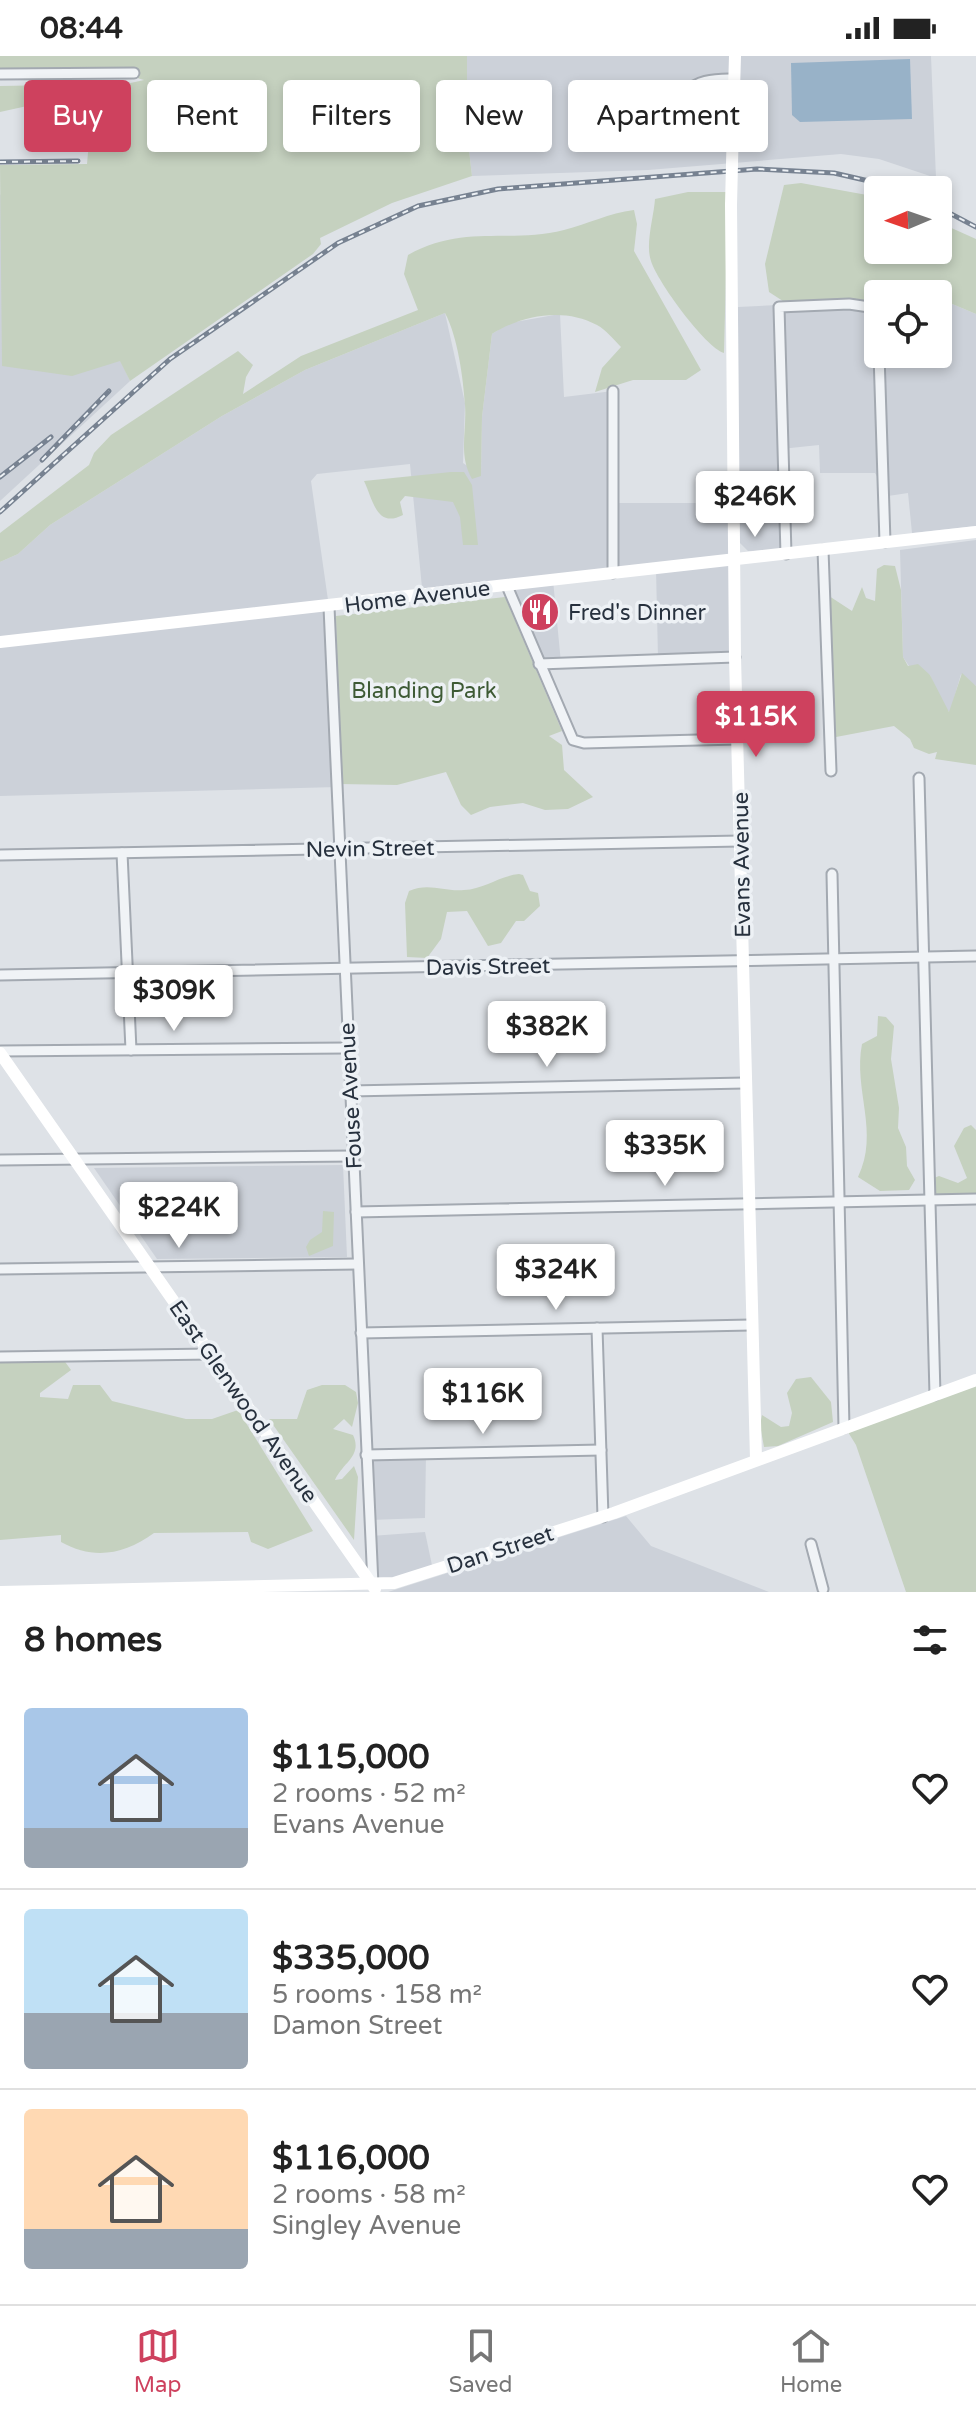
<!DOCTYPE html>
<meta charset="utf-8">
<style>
body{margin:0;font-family:"Varela Round",sans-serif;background:#f6f6f6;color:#222;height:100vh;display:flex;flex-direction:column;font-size:30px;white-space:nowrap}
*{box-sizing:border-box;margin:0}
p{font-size:26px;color:#767676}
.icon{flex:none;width:44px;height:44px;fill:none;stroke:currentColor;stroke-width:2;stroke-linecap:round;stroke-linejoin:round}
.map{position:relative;height:1536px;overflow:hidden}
.drawer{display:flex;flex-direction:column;background:#fff;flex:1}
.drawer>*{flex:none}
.banner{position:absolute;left:24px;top:24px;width:928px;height:72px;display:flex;gap:16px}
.needle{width:52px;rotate:268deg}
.controls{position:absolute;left:864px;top:120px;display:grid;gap:16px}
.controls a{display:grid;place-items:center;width:88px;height:88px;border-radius:8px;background:#fff;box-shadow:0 4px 12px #0003;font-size:40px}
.price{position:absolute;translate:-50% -68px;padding:0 18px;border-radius:8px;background:#fff;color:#222;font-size:26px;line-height:52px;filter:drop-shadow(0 2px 4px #0008)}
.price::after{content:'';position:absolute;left:50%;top:48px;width:24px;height:18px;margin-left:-12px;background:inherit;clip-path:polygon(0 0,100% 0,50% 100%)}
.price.active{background:#ce415e;color:#fff}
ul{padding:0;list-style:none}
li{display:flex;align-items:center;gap:24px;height:200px;padding:0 24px}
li+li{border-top:2px solid #e0e0e0}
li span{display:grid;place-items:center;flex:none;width:224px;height:160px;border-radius:8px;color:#555}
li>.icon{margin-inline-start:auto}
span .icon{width:96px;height:96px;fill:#fffc;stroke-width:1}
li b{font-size:34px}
h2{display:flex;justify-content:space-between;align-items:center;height:96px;padding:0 24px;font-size:34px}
.tag{padding:0 28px;border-radius:8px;background:#fff;box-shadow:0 4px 12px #0003;font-size:28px;line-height:72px}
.tag.active{background:#ce415e;color:#fff}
.status{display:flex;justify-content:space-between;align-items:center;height:56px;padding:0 40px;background:#fff;direction:ltr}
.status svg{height:22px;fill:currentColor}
.menu{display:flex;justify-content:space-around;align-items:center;height:112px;border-top:2px solid #e0e0e0;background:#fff;font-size:22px;color:#767676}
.menu a{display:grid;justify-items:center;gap:4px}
.menu .active{color:#ce415e}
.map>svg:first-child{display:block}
.built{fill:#ccd1d9}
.green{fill:#c5d1bf}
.water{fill:#98b2c8}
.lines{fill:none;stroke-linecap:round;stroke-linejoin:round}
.street-casing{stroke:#a3a9b1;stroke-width:13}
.street{stroke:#f0f3f6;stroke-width:9}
.secondary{stroke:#fff;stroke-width:12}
.rail-casing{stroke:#778291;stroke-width:5}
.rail{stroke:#edf1f5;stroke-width:2;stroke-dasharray:6;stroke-linecap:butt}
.secondary-bridge{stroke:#fff;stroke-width:12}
.labels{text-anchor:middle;stroke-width:7;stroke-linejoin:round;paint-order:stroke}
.street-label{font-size:22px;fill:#27313e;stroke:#edf1f5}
.poi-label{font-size:22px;fill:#27313e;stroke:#edf1f5;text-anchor:start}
.park-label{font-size:22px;fill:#3d5a34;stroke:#edf1f5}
</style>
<div class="status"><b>08:44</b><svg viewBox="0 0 49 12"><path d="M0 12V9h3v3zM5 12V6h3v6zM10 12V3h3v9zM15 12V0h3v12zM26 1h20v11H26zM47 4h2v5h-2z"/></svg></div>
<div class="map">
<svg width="976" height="1536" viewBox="0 0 976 1536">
<rect width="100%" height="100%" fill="#dee2e7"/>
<g class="built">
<polygon points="467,0 931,0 936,122 879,103 841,98 648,114 472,120 467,77"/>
<polygon points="0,138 104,269 130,325 0,445"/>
<polygon points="938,242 976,258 976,470 912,477 908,437 888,440 875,417 820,417 819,389 781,393 784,494 748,495 739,486 738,251 862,245 871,250 878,261 878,298 938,298"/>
<polygon points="445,257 465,347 463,407 481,419 482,361 492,278 509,267 560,258 564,341 613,335 614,447 732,447 735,601 658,602 656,513 553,524 561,607 539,608 507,530 423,542 410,408 317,418 311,425 329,551 337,731 0,740 0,506 18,498 50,469 222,360 305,314"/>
<polygon points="976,484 976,630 961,618 950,656 945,653 930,619 909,610 903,601 900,494"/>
<polygon points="343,1109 347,1201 157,1203 94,1112"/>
<polygon points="426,1397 425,1462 370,1464 366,1399"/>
<polygon points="626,1460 651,1490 769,1536 388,1536"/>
<polygon points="425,1476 433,1514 373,1529 371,1480"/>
</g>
<g class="green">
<polygon points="0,0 467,0 467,77 472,120 392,147 320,182 321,188 313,198 130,325 120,305 72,320 2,310 0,109 87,108 91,63 99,34 144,24 107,13 0,15"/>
<polygon points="55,29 80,33 77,39 0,56 0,30"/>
<polygon points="801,127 878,141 878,194 938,194 938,166 976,183 976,258 938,242 938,238 878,238 878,254 862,245 789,249 769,236 765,208 784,129"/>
<path d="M688,136H728L724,297C705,291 657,225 651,205C645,188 654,160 655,143Z"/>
<path d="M634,154L637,168L634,195L701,314L686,324H633L595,336L602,312L621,291C614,284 606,274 597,269C564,251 522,259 492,278L482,361L481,420L472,423C458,399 467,376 465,349C463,321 458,282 445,257L305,314L222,360L50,469L18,498L0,506V477L89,409L94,397L111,379L238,295L253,309L246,321L243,338L301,300L418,254L404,218L408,199C464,168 507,188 564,174C588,168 609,157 634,154Z"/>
<path d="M451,416H464L472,429L478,489H463L460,461L453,446L405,440L400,446L403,459C376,473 373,443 364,425Z"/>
<polygon points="884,509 895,510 901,534 903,601 908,610 918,608 930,619 949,656 962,617 976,630 976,709 935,703 937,696 929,698 914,692 910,683 894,670 836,681 830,615 829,540 852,555 862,531 866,542 875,545 877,513"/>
<polygon points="505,541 562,675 549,680 562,689 564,714 593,741 568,753 545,754 523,747 490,751 471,759 461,749 446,716 397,729 340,728 336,560"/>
<path d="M519,818L523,819L530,835L538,837L540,850L524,865H516L501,887L488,890L467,855L447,856L441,883L427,902L407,901L405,847L409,835C429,826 444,836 464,834C484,833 499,820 519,818Z"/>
<path d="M878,960L886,961L894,970L891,1003L899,1052L898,1072L906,1091L907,1110L915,1124L909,1134L880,1135L858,1121C880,1076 853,1034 862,988L877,980Z"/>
<polygon points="971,1069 976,1074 976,1138 949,1141 932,1137 934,1122 939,1120 958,1127 967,1122 954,1090 964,1072"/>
<polygon points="323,1155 334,1156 333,1190 309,1200 306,1191 310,1184 322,1176"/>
<path d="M0,1301L63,1303L71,1314L40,1337V1341L68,1343L73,1329H100L112,1345L186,1363H212L238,1354L313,1475L268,1493L251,1486L248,1476L154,1477C124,1499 93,1504 61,1486V1479L0,1484Z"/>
<polygon points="811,1321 831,1346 833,1366 778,1390 764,1391 760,1369 762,1359 781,1371 789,1370 792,1357 787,1337 796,1323"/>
<path d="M322,1329H345L356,1336L358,1347L352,1371L344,1363L333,1373L353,1379C363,1400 342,1407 335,1424L342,1423L354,1410L358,1421L354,1484L269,1363H297L307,1334Z"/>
<polygon points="976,1329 976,1536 906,1536 856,1389 848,1376"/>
</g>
<polygon class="water" points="910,3 912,63 800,66 792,59 791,7"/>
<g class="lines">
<g class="street-casing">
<g id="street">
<polyline points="0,18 134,17"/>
<path d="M680,82C677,36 688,22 733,23"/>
<polyline points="879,298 885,486"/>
<polyline points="613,335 613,517"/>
<polyline points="823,494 831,715"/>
<polyline points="786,498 779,251 849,248 876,252 878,274"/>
<polyline points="507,530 573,684 584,687 737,683"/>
<polyline points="329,551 373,1529"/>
<polyline points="539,608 735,601"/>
<polyline points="919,722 935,1339"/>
<polyline points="122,797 131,994"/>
<polyline points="0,799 740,785"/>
<polyline points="832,818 844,1372"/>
<polyline points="0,919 976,900"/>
<polyline points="0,995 347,992"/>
<polyline points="350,1035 745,1027"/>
<polyline points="0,1104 353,1100"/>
<polyline points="356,1156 976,1143"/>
<polyline points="0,1213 358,1208"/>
<polyline points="597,1272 603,1461"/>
<polyline points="361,1277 751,1269"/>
<polyline points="0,1301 212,1298"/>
<polyline points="366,1399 601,1394"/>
<polyline points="811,1488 823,1533"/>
</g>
</g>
<use href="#street" class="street"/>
<g class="secondary">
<polyline points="733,68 735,0"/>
<polyline points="731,149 735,601 756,1403"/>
<polyline points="0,586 976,476"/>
<polyline points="0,997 375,1533"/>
<polyline points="0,1536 394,1527 614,1457 976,1324"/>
</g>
<g class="rail-casing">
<g id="rail">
<polyline points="0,106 78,105"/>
<polyline points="938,151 976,171"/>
<polyline points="42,404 109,335"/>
<polyline points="0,421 51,381"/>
<polyline points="0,456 170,303 338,187 418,150 498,133 757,113 834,117 908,134"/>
</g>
</g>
<use href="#rail" class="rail"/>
<polyline class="secondary-bridge" points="731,149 733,68"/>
</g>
<defs>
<g id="restaurant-disc" transform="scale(2)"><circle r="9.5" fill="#ce415e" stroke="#edf1f5"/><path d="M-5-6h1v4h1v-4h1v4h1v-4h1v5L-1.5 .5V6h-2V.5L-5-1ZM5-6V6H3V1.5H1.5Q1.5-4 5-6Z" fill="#fff"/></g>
</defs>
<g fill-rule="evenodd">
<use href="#restaurant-disc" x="540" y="556"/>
</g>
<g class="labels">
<g class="street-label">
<text transform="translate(417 540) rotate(-7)" y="8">Home Avenue</text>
<text transform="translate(370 792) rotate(-1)" y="8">Nevin Street</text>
<text transform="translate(741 809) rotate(-91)" y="8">Evans Avenue</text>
<text transform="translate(488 910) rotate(-1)" y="8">Davis Street</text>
<text transform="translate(350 1040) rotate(-93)" y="8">Fouse Avenue</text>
<text transform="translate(244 1345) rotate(55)" y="8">East Glenwood Avenue</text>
<text transform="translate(500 1493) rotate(-18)" y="8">Dan Street</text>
</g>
<g class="poi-label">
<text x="568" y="564">Fred's Dinner</text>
</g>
<g class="park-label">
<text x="424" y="642">Blanding Park</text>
</g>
</g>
</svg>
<div class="controls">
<a><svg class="needle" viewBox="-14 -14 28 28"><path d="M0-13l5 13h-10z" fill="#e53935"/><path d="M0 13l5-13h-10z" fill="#767676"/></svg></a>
<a><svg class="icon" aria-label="locate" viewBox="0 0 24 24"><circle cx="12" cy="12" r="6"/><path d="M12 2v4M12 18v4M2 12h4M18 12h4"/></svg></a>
</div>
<b class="price" style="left:755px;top:483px">$246K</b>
<b class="price active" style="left:756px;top:703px">$115K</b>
<b class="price" style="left:174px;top:977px">$309K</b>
<b class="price" style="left:547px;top:1013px">$382K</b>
<b class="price" style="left:665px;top:1132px">$335K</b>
<b class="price" style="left:179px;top:1194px">$224K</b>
<b class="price" style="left:556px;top:1256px">$324K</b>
<b class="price" style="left:483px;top:1380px">$116K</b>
<div class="banner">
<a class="tag active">Buy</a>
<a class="tag">Rent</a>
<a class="tag">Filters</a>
<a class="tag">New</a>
<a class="tag">Apartment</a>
</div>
</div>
<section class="drawer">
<h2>8 homes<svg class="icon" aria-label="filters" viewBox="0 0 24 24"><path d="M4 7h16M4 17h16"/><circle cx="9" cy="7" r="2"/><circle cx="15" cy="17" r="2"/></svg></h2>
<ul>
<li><span style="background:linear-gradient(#a9c7e8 75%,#9aa5b1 0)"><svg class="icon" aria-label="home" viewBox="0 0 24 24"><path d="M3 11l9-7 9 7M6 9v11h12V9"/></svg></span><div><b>$115,000</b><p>2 rooms · 52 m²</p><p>Evans Avenue</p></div><svg class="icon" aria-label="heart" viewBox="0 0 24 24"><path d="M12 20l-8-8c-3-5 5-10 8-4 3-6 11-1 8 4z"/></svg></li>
<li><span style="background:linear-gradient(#bfe0f5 65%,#9aa5b1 0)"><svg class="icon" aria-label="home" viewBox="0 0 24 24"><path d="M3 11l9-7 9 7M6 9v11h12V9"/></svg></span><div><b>$335,000</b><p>5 rooms · 158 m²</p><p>Damon Street</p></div><svg class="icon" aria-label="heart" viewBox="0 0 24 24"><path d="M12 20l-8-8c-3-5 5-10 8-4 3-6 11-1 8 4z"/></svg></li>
<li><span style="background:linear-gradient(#ffd9b3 75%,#9aa5b1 0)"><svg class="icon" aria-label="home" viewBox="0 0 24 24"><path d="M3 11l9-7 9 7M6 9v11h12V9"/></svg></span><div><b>$116,000</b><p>2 rooms · 58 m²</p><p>Singley Avenue</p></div><svg class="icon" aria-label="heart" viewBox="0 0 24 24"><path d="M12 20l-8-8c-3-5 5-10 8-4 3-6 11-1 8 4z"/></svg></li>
</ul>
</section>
<nav class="menu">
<a class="active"><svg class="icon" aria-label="map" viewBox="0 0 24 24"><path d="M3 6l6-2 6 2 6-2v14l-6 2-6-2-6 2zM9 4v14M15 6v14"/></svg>Map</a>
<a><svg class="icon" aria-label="saved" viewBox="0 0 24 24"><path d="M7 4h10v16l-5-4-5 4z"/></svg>Saved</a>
<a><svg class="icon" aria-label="home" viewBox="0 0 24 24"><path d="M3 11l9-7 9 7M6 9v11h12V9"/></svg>Home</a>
</nav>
